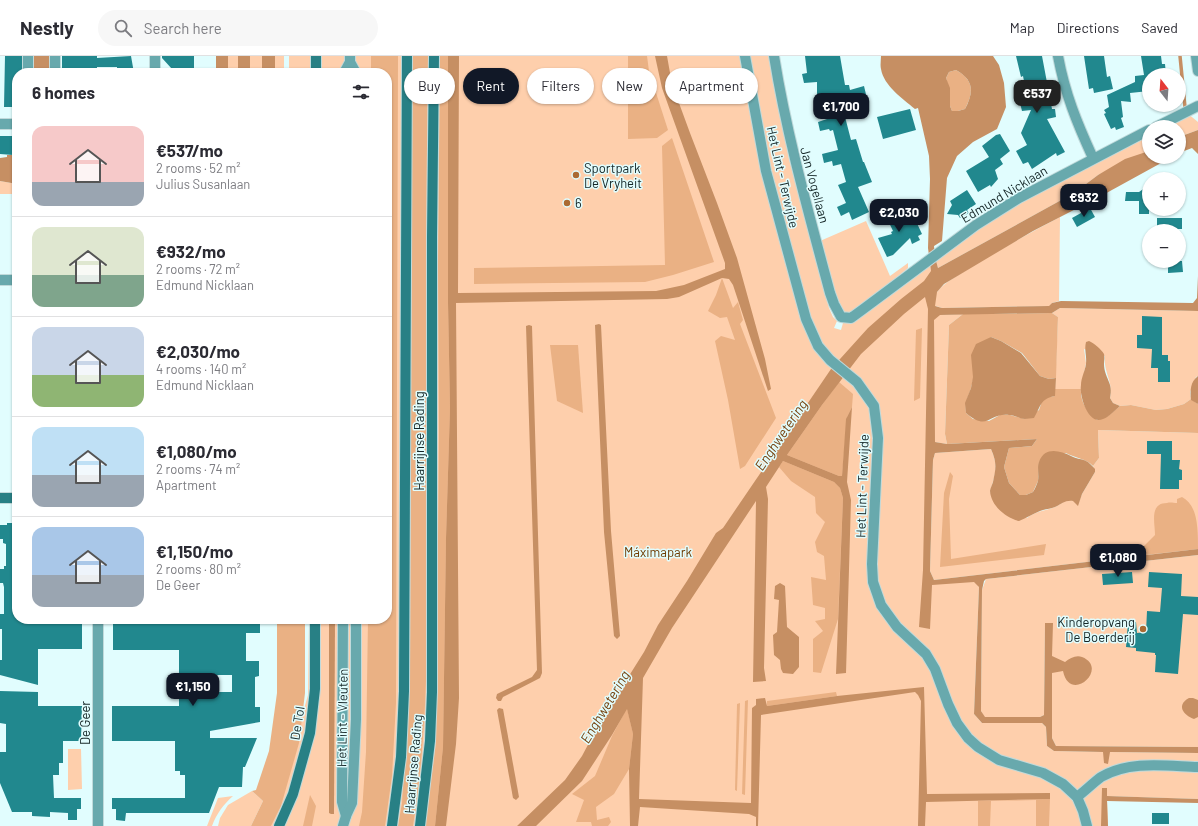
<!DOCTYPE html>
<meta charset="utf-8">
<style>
body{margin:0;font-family:Barlow,sans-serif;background:#f7f7f7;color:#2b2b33;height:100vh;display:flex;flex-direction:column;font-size:15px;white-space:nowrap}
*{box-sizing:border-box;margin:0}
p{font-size:13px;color:#7c7c81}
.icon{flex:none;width:22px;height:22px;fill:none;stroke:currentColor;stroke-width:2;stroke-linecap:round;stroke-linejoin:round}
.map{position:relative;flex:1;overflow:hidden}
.drawer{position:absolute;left:12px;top:12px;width:380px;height:556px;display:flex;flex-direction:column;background:#fff;border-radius:16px;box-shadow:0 1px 3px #0004}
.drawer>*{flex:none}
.guide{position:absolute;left:404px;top:12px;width:380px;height:36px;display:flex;gap:8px}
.needle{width:26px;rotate:343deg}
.fabs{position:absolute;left:1142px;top:12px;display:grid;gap:8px}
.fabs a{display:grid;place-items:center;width:44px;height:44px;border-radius:50%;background:#fff;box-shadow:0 1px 3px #0004;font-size:20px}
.price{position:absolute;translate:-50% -34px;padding:0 9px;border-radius:8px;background:#111827;color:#fff;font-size:13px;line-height:26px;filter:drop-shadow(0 1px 2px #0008)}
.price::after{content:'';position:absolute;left:50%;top:24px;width:12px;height:9px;margin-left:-6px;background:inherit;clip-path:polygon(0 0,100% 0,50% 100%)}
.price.current{background:#222;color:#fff}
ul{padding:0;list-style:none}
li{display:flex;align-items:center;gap:12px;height:100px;padding:0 20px}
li+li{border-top:1px solid #e1e1e2}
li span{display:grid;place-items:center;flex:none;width:112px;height:80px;border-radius:12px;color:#555}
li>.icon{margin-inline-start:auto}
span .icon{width:48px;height:48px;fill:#fffc;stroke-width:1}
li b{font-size:17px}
h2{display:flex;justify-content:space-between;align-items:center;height:48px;padding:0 20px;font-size:17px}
.chip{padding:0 14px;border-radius:18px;background:#fff;box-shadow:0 1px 3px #0004;font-size:14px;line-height:36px}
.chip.current{background:#111827;color:#fff}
header{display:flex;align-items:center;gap:24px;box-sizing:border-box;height:56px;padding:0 20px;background:#fff;border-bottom:1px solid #e1e1e2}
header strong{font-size:19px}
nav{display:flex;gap:22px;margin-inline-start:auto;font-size:14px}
.search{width:280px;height:36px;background:#f7f7f7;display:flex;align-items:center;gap:10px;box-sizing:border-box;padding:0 14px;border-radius:22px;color:#7c7c81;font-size:15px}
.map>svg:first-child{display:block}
.green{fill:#fecfac}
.forest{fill:#eab184}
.water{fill:#c68f63;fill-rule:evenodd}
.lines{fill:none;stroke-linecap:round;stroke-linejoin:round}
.stream{stroke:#c68f63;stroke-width:3.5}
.building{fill:#21888e;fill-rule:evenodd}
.street-casing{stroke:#c0dadb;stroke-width:12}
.secondary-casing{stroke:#c0dadb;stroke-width:12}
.street{stroke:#68a9ad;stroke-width:10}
.secondary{stroke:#288085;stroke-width:10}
.poi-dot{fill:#aa6a32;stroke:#e1fdfe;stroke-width:1.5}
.labels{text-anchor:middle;stroke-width:3;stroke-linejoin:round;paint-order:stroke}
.poi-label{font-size:13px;fill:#142526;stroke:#e1fdfe;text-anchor:start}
.street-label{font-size:13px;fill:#142526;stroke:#e1fdfe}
.park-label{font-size:13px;fill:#6e3a01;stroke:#e1fdfe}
.water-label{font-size:14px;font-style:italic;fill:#77420e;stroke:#e1fdfe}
</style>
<header>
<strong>Nestly</strong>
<div class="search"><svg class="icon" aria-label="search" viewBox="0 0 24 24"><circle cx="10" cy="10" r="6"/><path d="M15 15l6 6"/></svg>Search here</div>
<nav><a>Map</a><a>Directions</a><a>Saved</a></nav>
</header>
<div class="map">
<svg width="1198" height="770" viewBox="0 0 1198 770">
<rect width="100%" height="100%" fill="#e1fdfe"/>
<g class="green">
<rect x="228" y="0" width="10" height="17"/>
<rect x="250" y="0" width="12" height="17"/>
<rect x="275" y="0" width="9" height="17"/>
<path d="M289,0H769L789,103L829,252L833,261L837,265L834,272L841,274L843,267L851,263L930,204L931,215L937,236C946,225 959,219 971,211C1000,193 1030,177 1060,161L1059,245L1052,247L1050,250L942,252L936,250L940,259L963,258L949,269L945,378L947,388L935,386L934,378L929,390V527L975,523L979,531L974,658L982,667H1042L1046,671L1047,690L1054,695L1104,696V707L1109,696L1198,697V743L1107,740L1108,770H267L274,757L308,639L309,563H387V17H289Z"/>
<polygon points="1187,57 1198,66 1198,74 1179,81 1179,71 1161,71"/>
<polygon points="1149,77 1149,95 1098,119 1074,137 938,212 935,201 991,162"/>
<polygon points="0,125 17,128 17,138 0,138"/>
<polygon points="866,165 890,220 908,207 908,212 852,258 842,257 837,251 820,185"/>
<path d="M1060,252L1198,255V320L1196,321L1190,336L1191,343L1184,348L1167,353L1156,354L1131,349L1120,350L1113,347L1110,342C1114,327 1103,316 1105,300L1084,293L1086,307L1081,333H1055L1058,261L1052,257Z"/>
<path d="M1098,374L1198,377V493L934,524L930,515L933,404L935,397L991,393C999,411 995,418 990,436L1027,462C1036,455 1045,455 1055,451C1060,449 1064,444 1070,444C1073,444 1076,446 1078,448L1082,438L1095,416L1093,410L1099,402Z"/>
<polygon points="1198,499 1198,691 1056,690 1052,682 1052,567 1045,567 1044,659 1040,661 984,661 981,655 982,534 986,523"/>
<polygon points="68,693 81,693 82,733 68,734"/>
<polygon points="252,735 263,745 251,770 218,770 220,762 228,749"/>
<path d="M233,740C223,749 217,757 212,770H207L218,742Z"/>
</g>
<g class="forest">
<polygon points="371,0 398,0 396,647 392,720 385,770 359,770 362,756 366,696 368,563 387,563 387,17 371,17"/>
<path d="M412,0H428C426,143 426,287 427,430C427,543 431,658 413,770H398L402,747L410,610Z"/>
<polygon points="440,0 448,0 448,247 450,352 446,482 443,691 435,770 425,770 436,687 439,377 438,209"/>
<polygon points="628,0 647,0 649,15 668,74 657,82 628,83"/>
<path d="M956,14C974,24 974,36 965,53L958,55H952L950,50V38L946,22L949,16Z"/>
<polygon points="672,82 714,206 673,219 645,226 474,228 474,212 665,209 662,90"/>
<polygon points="722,222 733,252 738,246 743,264 740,268 776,362 745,410 740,413 728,344 715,285 721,280 735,284 727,261 720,262 708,255 716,239"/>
<path d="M1052,257L1058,261L1056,322L1049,323L1040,320L1022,297L1001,285L991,281C983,299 975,314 971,332C968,342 965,345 966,357L973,363L989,365L1000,359H1010L1025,363L1039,354L1042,345L1047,341L1055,340V333H1081C1080,345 1087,357 1097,364L1108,360L1120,350L1131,349L1156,354L1167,353L1184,348L1191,343L1198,348V377L1098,374L1099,402L1093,410C1085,402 1075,402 1066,397L1039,406L1038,425L1033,436L1026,439H1020L1009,427L1004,411L1009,392L1032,390L1037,383L947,388L945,378L949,269L963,258Z"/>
<polygon points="922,272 920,342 914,345 916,274"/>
<polygon points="550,289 578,289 583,357 557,345"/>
<polygon points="839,326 853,338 852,351 847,361 842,420 839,420 787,399 822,349"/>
<polygon points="783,405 834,426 840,432 843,442 838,563 821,617 813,616 813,583 823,575 815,565 825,563 825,552 813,549 811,521 826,524 824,500 817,496 815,486 825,466 816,457 815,441 791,425 779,411"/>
<polygon points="950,416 953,420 949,443 951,503 1046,488 1044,499 940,511 944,437"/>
<path d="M1182,441C1198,449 1198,473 1198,493L1135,500L1144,490L1155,479C1155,467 1149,447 1167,447C1171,446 1173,447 1177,447V443Z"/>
<polygon points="277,563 305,563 305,637 299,687 281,750 271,770 251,770 263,745 252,735 256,734 269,695 277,637"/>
<polygon points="836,636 837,640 767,650 767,645"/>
<polygon points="748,644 745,739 742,738 745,645"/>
<polygon points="740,647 737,735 735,734 737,648"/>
<polygon points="627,652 633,678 629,713 614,738 596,751 597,764 609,761 611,766 608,770 592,770 591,766 576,766 584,744 572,738 595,720 612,680"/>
<polygon points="310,739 316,750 312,770 303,770"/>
<polygon points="1050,743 1049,770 1036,770 1036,744 991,745 990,770 978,770 978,745"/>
</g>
<g class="water">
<rect x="32" y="0" width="19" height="17"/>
<rect x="216" y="0" width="12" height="17"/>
<rect x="238" y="0" width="12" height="17"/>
<rect x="262" y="0" width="13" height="17"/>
<polygon points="448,0 459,0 458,237 656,235 684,229 725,213 725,207 662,32 655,0 667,0 672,28 690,77 717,147 737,202 765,303 771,333 768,335 733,229 729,223 722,222 679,241 667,243 456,247 459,642 456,688 446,770 435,770 443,691 446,482 450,352 448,247"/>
<path d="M881,0H993L999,9L1004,27L1006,51L997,73L973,86L957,100L947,122L942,185L934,190L935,201L938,212L1074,137L1098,119L1125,103L1149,95V101H1172L1101,140L1033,175L944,228L937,236L935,250L942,252L1049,250L1052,247L1061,245L1193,247L1197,242L1198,220V255L1060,252L1052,257L940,259L934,264L935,386L947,388L1037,383L1032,390L1009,392L1004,411L1009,427L1020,439H1026L1033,436C1035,433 1037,428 1038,425C1039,418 1037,411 1039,406C1045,390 1060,395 1071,400C1083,406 1084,400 1095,413V416L1082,438L1078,450L1073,445C1065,444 1062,448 1055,451C1050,453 1045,453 1040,455C1032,458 1027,462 1019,465C1006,462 991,450 990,435C990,433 992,429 993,426C996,412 997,407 991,393L935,397L933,404L930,515L934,524L1198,493V499L986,523L984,525L982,534L981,655L985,661H1040L1044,659L1045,567H1053L1052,600L1065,606C1070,602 1076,599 1082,601C1110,612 1070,649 1063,615L1052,617V682L1056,690L1198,691V697L1110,696L1108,708L1104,707L1103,696L1054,695L1047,690L1046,671L1042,667H982L974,658L979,531L974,526L932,529L930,573L919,571L923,514L928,253L925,241L904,258L861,298L822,349L787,399L839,420H842L846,363L852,351L847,426L851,444L846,617L836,618L843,442L840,432L834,426L783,405L766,431L768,443L764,612L766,625L753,626L756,445L672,572L643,622L639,743L751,747L752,652L756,649V643L765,642L767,650L837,640L924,631L927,738L1050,737V743L926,746L925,770H918L921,645L918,639L915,636L761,659L758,770H756V761L749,758L640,751L638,770H630L629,713L633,678L627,653L612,679L582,725L536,770H517L565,724L582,700L600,666L644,596L658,569L687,525L716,477L723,472L831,313L868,272L901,243L924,225L931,215L928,192L930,123L929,100L918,52L915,53C902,42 884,30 881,13C880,9 881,4 881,0ZM956,14C974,24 974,36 965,53L958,55H952L950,50V32L946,22L949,16Z"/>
<polygon points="1198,74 1198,98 1192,92 1179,97 1179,81"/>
<polygon points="13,95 17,95 17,128 0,125 0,102 7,101 7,99 13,99"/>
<polygon points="599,268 601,269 611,475 620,580 617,583 614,580 604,476 595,269"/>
<polygon points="529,269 532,270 542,617 540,622 503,641 501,645 498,645 496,642 497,638 532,621 537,614 526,270"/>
<path d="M991,281L1001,285L1021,297L1040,320L1049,323L1056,322L1055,340C1040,343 1041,350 1034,362C1031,362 1027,363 1025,363C1020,363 1015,359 1009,359C988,357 988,376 966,357L965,347L971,332L973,321L971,299L976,288Z"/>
<path d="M1089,285C1094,287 1101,293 1104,298C1105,302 1104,304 1104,308C1104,322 1114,327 1110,342L1113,347L1120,350C1116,353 1108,362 1103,363C1088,370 1079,339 1081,329C1081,322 1085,315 1086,308C1087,300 1084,294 1086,286Z"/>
<path d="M1198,320V348L1191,344C1190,335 1190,326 1198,320Z"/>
<polygon points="780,527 785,530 787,571 799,581 799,611 793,618 783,617 781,613 780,604 774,599 773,579 777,576 779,544 774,543 775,530"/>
<polygon points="329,563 335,563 334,758 331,758 329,757"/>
<path d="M1189,642H1193L1198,644V661L1194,663C1183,659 1176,649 1189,642Z"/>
<polygon points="499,652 503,653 519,741 516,744 513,742 497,654"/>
<polygon points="1102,732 1107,732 1107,740 1198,743 1198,747 1107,745 1108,770 1101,770"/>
</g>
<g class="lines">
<polyline class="stream" points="1180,0 1185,51"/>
</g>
<g class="building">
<polygon points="5,0 22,0 22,17 17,17 17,51 4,51"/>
<polygon points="62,0 97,0 97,2 131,0 134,17 119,17 119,16 117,16 117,11 97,11 97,17 62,17"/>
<polygon points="162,0 194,0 194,17 168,17 172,13 162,2"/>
<polygon points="805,0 840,0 845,29 849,29 850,34 864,30 869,51 844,57 851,84 856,83 863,106 864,106 872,126 858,131 869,156 852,164 849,156 841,160 837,151 846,147 838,129 846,126 841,108 833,110 832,105 824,107 822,98 838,94 833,74 830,75 829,73 820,75 818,66 827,63 822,48 819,48 817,41 817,26 804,27 802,18 807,17"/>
<polygon points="1016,0 1042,0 1052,53 1055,53 1056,61 1047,63 1065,96 1057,100 1056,97 1032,113 1028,106 1023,108 1016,95 1027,89 1021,77 1031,54 1022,55 1020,47 1023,47 1022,41 1027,40 1023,20 1021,21"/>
<polygon points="1084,0 1104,0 1107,21 1110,20 1113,33 1094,37 1093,32 1089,33"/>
<polygon points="1141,0 1161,0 1162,8 1165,8 1166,19 1149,19 1149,35 1130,37 1131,46 1121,45 1123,61 1121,62 1124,71 1116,74 1115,71 1111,73 1104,58 1106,57 1104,54 1109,51 1107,39 1135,26 1135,20 1144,19"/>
<polygon points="910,53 916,74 883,83 877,61"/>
<polygon points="1000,78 1010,95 1000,103 1003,108 995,114 998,123 991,131 990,129 978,136 966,115 989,101 982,90 996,79"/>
<polygon points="0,80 13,80 13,99 0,98"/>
<polygon points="1149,129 1149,158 1139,158 1139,145 1125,145 1126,136 1139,136"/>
<polygon points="967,134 976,148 967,154 969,157 960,162 958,159 947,158 952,149 950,145"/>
<polygon points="896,151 903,166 914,161 922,178 918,180 920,184 912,188 910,182 893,199 887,201 878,182 892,178 891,176 893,175 884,156"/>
<polygon points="1090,152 1095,161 1077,171 1072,162"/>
<polygon points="1157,162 1182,162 1182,173 1169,173 1169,175 1158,175 1158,173 1157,173"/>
<polygon points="1170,205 1182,205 1183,216 1168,217 1168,207 1170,207"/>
<polygon points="1142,260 1162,261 1162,299 1168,299 1168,305 1170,305 1170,326 1158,326 1158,312 1151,312 1152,293 1137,292 1137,279 1142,279"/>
<polygon points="1147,385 1172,385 1172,404 1180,404 1179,413 1182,414 1182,424 1179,424 1179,433 1160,433 1161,398 1147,398"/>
<polygon points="7,467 17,467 16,527 17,563 82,563 82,593 38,593 38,629 0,619 0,604 2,604 2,573 0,573 0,558 4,558 4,531 3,527 0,527 0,513 4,513 4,510 6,510 6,488 3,487 3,483 0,483 0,469 7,469"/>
<polygon points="1132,516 1133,527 1103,529 1102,518"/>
<polygon points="1149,516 1182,518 1181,540 1198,541 1198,559 1183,558 1178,618 1155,616 1156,599 1155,599 1155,597 1136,595 1136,592 1126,591 1128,566 1136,566 1137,577 1146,576 1147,555 1160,556 1162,532 1148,531"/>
<path d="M113,563H260V577H246V605H259V620L255,621V651H260V666L210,675V682H257L245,711H243L242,731H219L209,757H126L125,765L116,764V753H112V742H185V719H180V715H175V685H112V650H179V594H113ZM207,619H232V636H207Z"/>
<polygon points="0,635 38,636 38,650 82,650 81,685 63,685 63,707 59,707 59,719 53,719 54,742 81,742 81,753 77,753 77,764 68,764 68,757 50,756 50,761 32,760 32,756 12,756 0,727 0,696 6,696 6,668 0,667"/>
<rect x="1152" y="757" width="17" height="11"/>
</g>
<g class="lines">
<g class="street-casing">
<g id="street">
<polyline points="28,0 28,17"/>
<polyline points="155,0 155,17"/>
<polyline points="745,0 766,115 806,263 818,290 830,304 857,326 874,350 878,382 872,508 873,526 881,549 897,571 926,598 935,613 948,648 957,667 968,682 978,691 999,704 1043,717 1063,728 1077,741 1083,755 1087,770"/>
<path d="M774,0C787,81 809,158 830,237L834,248L841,261L851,262L862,254L976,169L1019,142L1149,74"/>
<path d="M1058,0C1065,38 1077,67 1093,102"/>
<polyline points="1196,0 1198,15"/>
<polyline points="350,6 356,17"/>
<polyline points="55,17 55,0"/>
<polyline points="344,17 350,6 350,0"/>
<polyline points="0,68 17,68"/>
<polyline points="1156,71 1198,50"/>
<polyline points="0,224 17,224"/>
<polyline points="343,563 342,746 346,760"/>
<path d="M1077,741C1085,735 1093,727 1101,721C1130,704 1166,710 1198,711"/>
<polyline points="98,770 98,563"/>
<polyline points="343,770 346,760 352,747 356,663 356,563"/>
</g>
</g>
<g class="secondary-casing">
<g id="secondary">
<polyline points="316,17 316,0"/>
<polyline points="0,442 17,442"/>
<polyline points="279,770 293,738 310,677 315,633 315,563"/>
<polyline points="392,770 401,701 404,635 407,0"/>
<polyline points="420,770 430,685 432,636 432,181 434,0"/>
</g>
</g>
<use href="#street" class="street"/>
<use href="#secondary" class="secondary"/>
</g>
<g class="poi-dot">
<circle cx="576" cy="119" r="4"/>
<circle cx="567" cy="147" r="4"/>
<circle cx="1143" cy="573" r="4"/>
</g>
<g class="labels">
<g class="poi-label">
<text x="584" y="117">Sportpark<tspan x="584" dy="15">De Vryheit</tspan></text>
<text x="575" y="152">6</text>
<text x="1135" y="571" text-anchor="end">Kinderopvang<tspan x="1135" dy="15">De Boerderij</tspan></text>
</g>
<g class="street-label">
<text transform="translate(783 121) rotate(77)" y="5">Het Lint - Terwijde</text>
<text transform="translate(815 129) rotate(75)" y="5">Jan Vogellaan</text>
<text transform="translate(1004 138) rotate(-31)" y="5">Edmund Nicklaan</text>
<text transform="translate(419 385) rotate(-90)" y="5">Haarrijnse Rading</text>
<text transform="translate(862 430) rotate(-88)" y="5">Het Lint - Terwijde</text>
<text transform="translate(342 662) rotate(-89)" y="5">Het Lint - Vleuten</text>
<text transform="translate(85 667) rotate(-90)" y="5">De Geer</text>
<text transform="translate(297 667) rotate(-81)" y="5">De Tol</text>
<text transform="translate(413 708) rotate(-85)" y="5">Haarrijnse Rading</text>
</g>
<g class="park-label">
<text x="658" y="501">Máximapark</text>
</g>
<g class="water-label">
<text transform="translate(781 379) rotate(-56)" y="5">Enghwetering</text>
<text transform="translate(605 651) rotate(-59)" y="5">Enghwetering</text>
</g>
</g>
</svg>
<div class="fabs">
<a><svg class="needle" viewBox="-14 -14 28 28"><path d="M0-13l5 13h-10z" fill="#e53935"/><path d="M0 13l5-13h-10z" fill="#7c7c81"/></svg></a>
<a><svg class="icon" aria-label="layers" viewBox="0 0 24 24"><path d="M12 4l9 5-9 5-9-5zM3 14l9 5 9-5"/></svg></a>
<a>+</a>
<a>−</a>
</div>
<b class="price current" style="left:1037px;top:58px">€537</b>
<b class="price" style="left:841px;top:71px">€1,700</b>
<b class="price" style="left:1084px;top:162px">€932</b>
<b class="price" style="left:899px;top:177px">€2,030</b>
<b class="price" style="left:1118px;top:522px">€1,080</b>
<b class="price" style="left:193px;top:651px">€1,150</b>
<div class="guide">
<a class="chip">Buy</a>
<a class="chip current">Rent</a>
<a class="chip">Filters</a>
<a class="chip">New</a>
<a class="chip">Apartment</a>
</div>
<section class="drawer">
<h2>6 homes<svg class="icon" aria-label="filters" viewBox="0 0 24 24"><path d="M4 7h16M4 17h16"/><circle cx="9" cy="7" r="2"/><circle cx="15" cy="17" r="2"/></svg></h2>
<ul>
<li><span style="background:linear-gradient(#f6c9c9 70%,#9aa5b1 0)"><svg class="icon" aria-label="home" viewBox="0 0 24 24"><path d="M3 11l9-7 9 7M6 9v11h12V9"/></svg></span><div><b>€537/mo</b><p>2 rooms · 52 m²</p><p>Julius Susanlaan</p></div></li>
<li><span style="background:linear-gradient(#dfe7d0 60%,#7fa58c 0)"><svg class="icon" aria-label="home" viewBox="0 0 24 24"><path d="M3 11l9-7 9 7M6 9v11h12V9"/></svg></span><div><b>€932/mo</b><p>2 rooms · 72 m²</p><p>Edmund Nicklaan</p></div></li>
<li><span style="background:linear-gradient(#c9d6e8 60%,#8fb573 0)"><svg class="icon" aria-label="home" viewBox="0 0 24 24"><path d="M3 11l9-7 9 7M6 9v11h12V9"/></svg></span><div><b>€2,030/mo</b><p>4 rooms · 140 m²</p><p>Edmund Nicklaan</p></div></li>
<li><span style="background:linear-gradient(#bfe0f5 60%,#9aa5b1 0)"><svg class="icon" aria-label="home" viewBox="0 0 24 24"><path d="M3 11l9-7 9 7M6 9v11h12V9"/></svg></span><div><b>€1,080/mo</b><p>2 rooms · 74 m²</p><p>Apartment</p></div></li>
<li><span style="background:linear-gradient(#a9c7e8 60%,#9aa5b1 0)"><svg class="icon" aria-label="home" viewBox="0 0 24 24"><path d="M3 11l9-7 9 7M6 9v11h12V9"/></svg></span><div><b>€1,150/mo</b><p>2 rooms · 80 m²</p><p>De Geer</p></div></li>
</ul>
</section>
</div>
